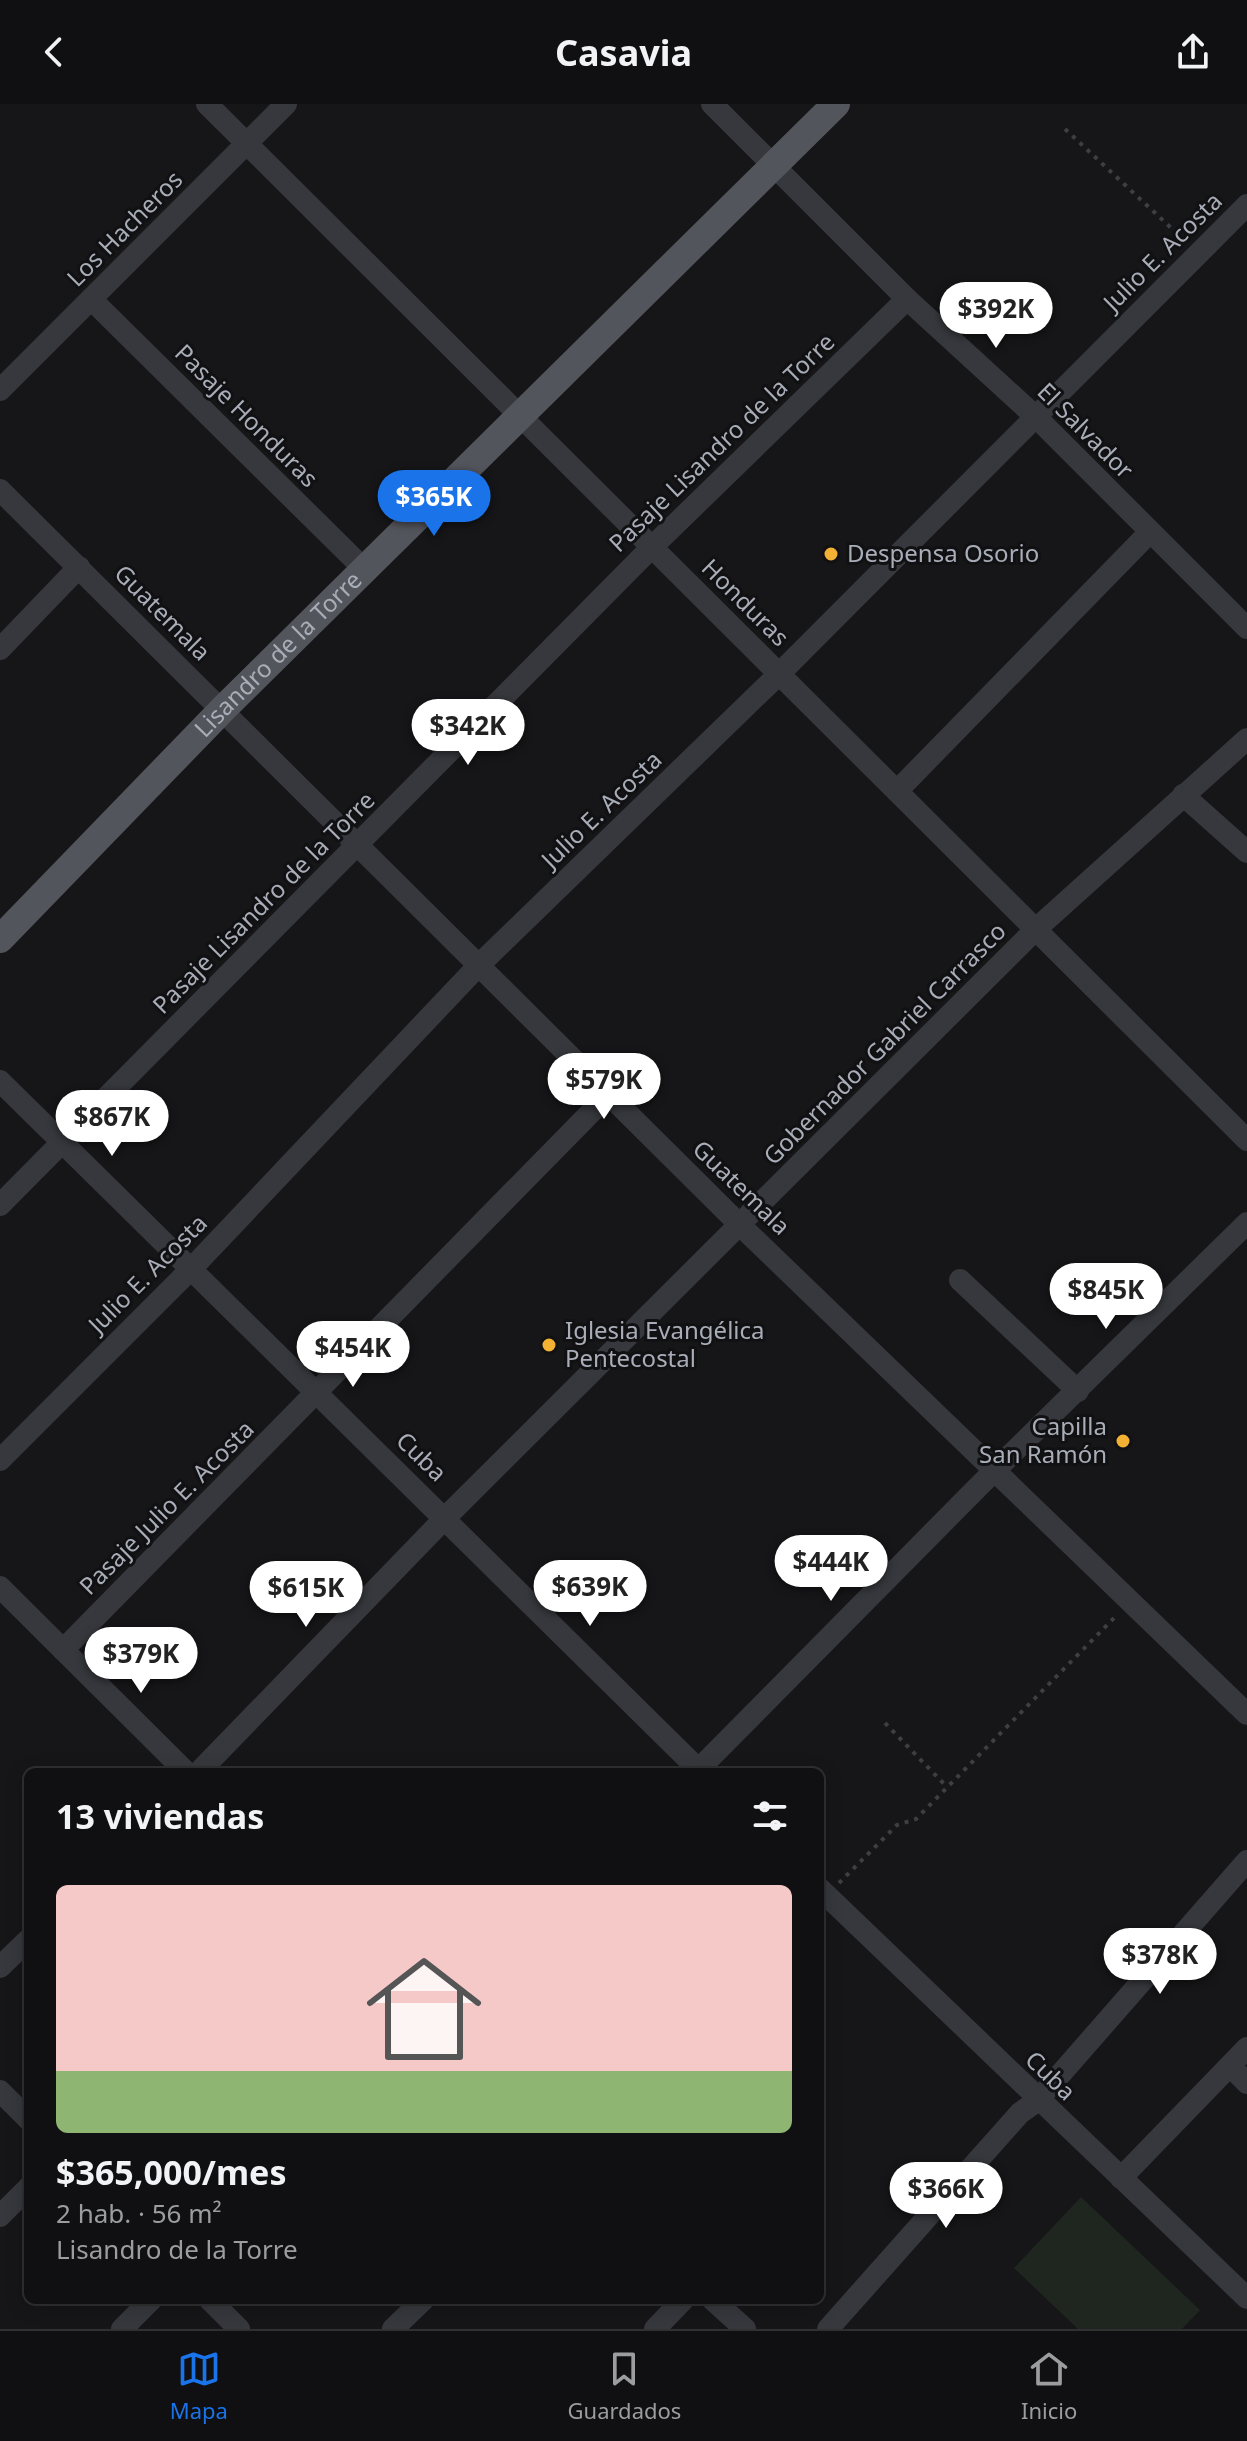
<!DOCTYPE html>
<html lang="es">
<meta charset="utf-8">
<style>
body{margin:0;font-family:"Noto Sans",sans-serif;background:#1e1e20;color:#f1f3f6;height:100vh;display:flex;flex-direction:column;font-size:30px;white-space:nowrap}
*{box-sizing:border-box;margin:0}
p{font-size:26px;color:#9c9d9f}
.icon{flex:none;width:44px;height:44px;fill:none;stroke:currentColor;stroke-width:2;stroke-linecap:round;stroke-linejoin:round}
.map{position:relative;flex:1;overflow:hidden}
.panel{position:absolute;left:24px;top:1664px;width:800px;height:536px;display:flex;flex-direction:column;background:#101012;border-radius:12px;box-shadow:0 4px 20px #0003,0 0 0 2px #303032}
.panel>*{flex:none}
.price{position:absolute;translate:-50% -68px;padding:0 18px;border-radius:28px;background:#fff;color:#222;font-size:26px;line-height:52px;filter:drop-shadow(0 2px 4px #0008)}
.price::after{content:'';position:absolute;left:50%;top:48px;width:24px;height:18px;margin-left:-12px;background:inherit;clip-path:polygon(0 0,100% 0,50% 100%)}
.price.active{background:#1a73e8;color:#fff}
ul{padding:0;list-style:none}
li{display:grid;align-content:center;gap:16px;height:424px;padding:0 32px}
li+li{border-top:2px solid #303032}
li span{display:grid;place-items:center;height:248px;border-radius:12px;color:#555}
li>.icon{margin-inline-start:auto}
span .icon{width:144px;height:144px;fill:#fffc;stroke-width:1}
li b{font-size:34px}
h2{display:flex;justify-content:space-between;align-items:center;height:96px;padding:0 32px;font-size:34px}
header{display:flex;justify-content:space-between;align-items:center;height:104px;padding:0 32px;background:#101012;font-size:36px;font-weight:700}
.menu{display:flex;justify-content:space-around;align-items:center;height:112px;border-top:2px solid #303032;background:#101012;font-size:22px;color:#9c9d9f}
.menu a{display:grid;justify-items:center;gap:4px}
.menu .active{color:#1a73e8}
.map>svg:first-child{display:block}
.green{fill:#1e261f}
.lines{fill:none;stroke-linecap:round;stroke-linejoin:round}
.path{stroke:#3d3f44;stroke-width:4;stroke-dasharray:4 6;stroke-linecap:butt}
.minor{stroke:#37383d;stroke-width:22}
.major{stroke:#53555c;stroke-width:28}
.poi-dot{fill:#f2b134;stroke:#111113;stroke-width:3}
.labels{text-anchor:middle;stroke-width:6;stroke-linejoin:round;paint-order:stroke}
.street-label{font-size:24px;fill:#a8adb8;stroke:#111113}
.poi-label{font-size:24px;fill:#a8adb8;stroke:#111113;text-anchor:start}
</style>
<header><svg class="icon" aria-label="back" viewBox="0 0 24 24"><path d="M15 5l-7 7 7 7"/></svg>Casavia<svg class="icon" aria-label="share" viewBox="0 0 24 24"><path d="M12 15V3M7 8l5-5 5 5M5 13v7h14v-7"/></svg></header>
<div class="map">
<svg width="1247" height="2225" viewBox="0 0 1247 2225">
<rect width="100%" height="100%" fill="#161618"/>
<polygon class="green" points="1081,2093 1200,2206 1182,2225 1078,2225 1014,2164"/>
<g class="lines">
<g class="path">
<polyline points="1065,25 1183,135"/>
<polyline points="885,1619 947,1683"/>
<polyline points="839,1779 897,1721 916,1715 1117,1511"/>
</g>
<g class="minor">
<polyline points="207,0 1247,1036"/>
<polyline points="712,0 907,195 1037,314 1247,524"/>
<polyline points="91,195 365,466"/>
<polyline points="0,286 286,0"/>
<polyline points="0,386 741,1122 1247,1610"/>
<polyline points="0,545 79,463"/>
<polyline points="897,687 1149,429"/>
<polyline points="1183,691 1247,748"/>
<polyline points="0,977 701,1668"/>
<polyline points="0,1101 652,443 907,195"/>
<polyline points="960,1176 1078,1287"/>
<polyline points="0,1356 192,1164 479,861 779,570 1247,101"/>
<polyline points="0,1483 186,1668"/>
<polyline points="63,1546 609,990"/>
<polyline points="199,1668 446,1413 1036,825 1247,635"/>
<polyline points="696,1668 979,1382 1247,1119"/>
<polyline points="820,1785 1247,2194"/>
<polyline points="0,1863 28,1836"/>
<polyline points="1230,1962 1247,1979"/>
<polyline points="0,1987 28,2015"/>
<polyline points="1121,2074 1247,1944"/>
<polyline points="0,2112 28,2084"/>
<polyline points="210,2196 239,2225"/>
<polyline points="713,2196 745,2225"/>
<polyline points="122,2225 151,2196"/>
<polyline points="393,2225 423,2196"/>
<polyline points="655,2225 683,2196"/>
<polyline points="828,2225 1020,2009 1037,1997 1247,1757"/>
</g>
<path class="major" id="s1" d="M0,835L222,606L836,0"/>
</g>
<g class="poi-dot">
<circle cx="831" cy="450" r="8"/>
<circle cx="549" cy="1241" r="8"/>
<circle cx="1123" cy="1337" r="8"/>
</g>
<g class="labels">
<g class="street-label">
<text transform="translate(125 125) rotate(-45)" y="8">Los Hacheros</text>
<text transform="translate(1163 148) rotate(-45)" y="8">Julio E. Acosta</text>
<text transform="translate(246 312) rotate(45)" y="8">Pasaje Honduras</text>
<text transform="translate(1085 327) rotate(45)" y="8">El Salvador</text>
<text transform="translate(722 339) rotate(-44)" y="8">Pasaje Lisandro de la Torre</text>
<text transform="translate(745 499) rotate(45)" y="8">Honduras</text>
<text transform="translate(162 509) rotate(45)" y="8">Guatemala</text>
<text dy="8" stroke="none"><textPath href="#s1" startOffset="398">Lisandro de la Torre</textPath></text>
<text transform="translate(602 706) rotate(-44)" y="8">Julio E. Acosta</text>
<text transform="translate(264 799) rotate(-45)" y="8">Pasaje Lisandro de la Torre</text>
<text transform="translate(885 940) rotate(-45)" y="8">Gobernador Gabriel Carrasco</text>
<text transform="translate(741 1084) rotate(44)" y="8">Guatemala</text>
<text transform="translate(148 1170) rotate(-45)" y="8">Julio E. Acosta</text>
<text transform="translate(421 1353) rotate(44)" y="8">Cuba</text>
<text transform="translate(167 1404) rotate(-45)" y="8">Pasaje Julio E. Acosta</text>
<text transform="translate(1050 1972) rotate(44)" y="8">Cuba</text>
</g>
<g class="poi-label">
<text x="847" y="458">Despensa Osorio</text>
<text x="565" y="1235">Iglesia Evangélica<tspan x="565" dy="28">Pentecostal</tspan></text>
<text x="1107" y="1331" text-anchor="end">Capilla<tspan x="1107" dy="28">San Ramón</tspan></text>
</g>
</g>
</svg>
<b class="price" style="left:996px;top:246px">$392K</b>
<b class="price active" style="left:434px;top:434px">$365K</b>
<b class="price" style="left:468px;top:663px">$342K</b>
<b class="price" style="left:604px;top:1017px">$579K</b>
<b class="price" style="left:112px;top:1054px">$867K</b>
<b class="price" style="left:1106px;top:1227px">$845K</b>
<b class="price" style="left:353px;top:1285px">$454K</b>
<b class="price" style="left:831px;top:1499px">$444K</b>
<b class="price" style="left:590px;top:1524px">$639K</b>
<b class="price" style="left:306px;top:1525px">$615K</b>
<b class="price" style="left:141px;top:1591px">$379K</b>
<b class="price" style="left:1160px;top:1892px">$378K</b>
<b class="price" style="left:946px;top:2126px">$366K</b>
<section class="panel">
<h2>13 viviendas<svg class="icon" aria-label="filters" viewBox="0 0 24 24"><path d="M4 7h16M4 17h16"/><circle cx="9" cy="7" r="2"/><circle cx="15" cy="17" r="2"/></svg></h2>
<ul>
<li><span style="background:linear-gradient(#f6c9c9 75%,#8fb573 0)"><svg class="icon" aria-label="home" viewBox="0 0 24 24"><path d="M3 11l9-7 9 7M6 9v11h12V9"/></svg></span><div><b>$365,000/mes</b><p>2 hab. · 56 m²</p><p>Lisandro de la Torre</p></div></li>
</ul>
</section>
</div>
<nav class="menu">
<a class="active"><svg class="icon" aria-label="map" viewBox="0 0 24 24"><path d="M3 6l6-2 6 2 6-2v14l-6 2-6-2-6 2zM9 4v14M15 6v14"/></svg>Mapa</a>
<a><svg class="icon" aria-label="saved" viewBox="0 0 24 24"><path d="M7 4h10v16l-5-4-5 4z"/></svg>Guardados</a>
<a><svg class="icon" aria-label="home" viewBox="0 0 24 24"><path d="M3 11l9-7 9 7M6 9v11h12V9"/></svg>Inicio</a>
</nav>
